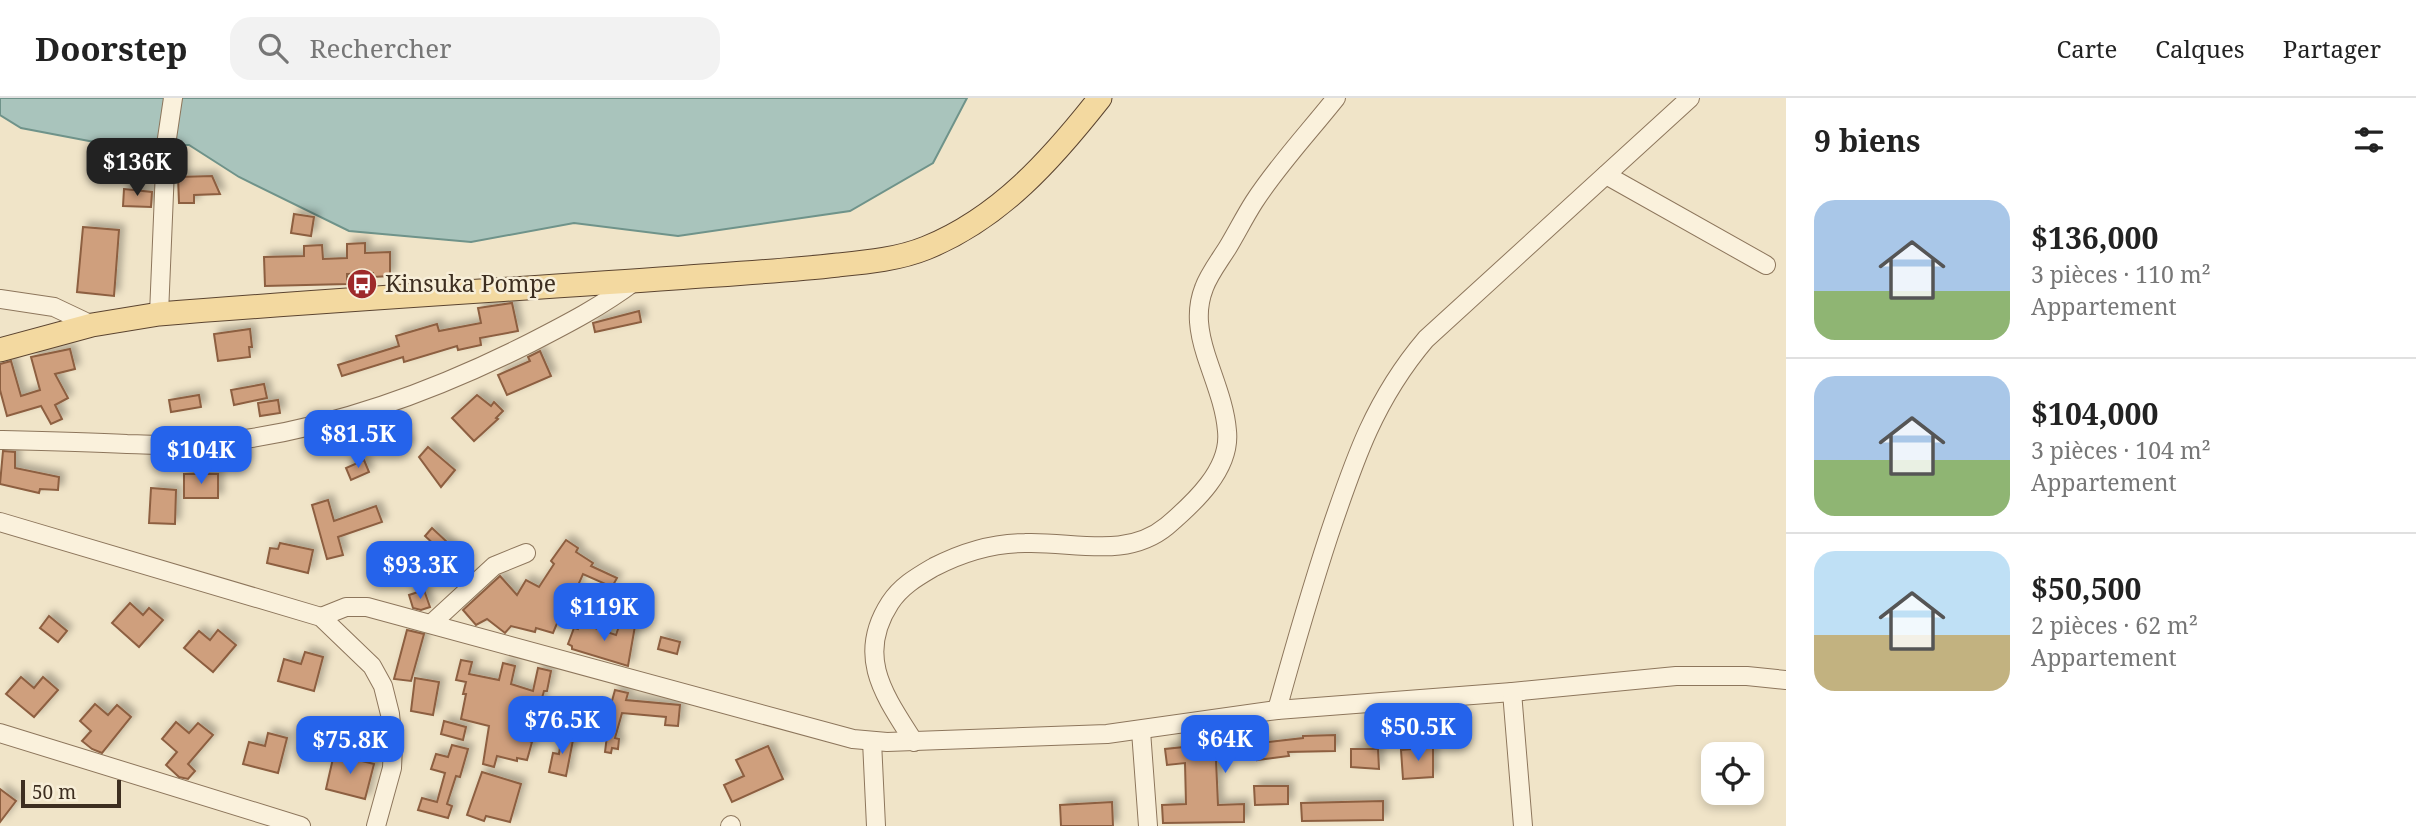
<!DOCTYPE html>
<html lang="fr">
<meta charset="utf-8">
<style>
body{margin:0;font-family:"Noto Serif",serif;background:#f2f2f2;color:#222;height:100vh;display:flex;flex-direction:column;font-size:26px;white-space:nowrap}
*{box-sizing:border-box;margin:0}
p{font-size:23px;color:#767676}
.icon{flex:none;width:38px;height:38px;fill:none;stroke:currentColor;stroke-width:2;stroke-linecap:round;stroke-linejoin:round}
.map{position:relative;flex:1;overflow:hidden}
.panel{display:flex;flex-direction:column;background:#fff;width:630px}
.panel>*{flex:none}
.controls{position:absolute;left:1701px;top:644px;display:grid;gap:14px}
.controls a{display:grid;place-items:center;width:63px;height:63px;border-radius:14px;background:#fff;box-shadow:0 4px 10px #0003;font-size:35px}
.scale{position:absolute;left:21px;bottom:18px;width:100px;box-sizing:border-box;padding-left:7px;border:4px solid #3d2e20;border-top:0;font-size:19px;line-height:24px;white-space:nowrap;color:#3d2e20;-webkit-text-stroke:5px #f7eed8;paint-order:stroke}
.price{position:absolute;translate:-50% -60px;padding:0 16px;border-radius:14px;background:#2563eb;color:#fff;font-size:23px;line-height:46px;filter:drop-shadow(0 2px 4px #0008)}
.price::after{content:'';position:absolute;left:50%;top:42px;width:21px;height:16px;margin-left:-10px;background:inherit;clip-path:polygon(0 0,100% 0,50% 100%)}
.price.selected{background:#222;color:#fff}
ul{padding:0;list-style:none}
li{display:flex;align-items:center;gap:21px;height:175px;padding:0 28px}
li+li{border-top:2px solid #e0e0e0}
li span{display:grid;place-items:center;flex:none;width:196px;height:140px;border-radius:21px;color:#555}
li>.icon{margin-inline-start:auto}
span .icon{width:84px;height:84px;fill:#fffc;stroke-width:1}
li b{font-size:30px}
h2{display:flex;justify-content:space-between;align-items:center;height:84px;padding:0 28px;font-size:30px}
header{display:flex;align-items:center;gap:42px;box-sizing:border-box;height:98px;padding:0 35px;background:#fff;border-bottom:2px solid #e0e0e0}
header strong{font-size:33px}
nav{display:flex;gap:38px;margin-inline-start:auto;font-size:24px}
.search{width:490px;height:63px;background:#f2f2f2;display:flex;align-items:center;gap:18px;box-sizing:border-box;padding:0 24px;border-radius:21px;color:#767676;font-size:26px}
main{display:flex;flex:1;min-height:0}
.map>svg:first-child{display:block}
.water{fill:#a9c4bc;stroke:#6f938a;stroke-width:2}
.building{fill:#cf9f7d;stroke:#8d5f41;stroke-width:2;filter:url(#shadow)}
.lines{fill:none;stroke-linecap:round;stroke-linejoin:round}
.minor-casing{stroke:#8d765c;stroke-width:20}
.major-casing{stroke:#5b4430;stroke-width:25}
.minor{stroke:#faf1dc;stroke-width:18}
.major{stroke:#f3d9a0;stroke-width:23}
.labels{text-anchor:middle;stroke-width:5;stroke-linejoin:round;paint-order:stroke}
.poi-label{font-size:23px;fill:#3d2e20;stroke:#f7eed8;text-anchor:start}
</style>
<header>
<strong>Doorstep</strong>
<div class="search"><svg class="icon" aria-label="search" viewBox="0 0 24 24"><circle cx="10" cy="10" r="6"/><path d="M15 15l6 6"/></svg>Rechercher</div>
<nav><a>Carte</a><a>Calques</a><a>Partager</a></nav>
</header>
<main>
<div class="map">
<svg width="1786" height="728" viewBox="0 0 1786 728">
<defs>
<filter id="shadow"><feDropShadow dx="5" dy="-5" stdDeviation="3.5" flood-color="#0004"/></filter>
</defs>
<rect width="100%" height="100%" fill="#f0e4c8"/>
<polygon class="water" points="0,0 967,0 933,65 850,113 678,138 574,125 471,144 349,133 239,79 189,47 110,47 21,30 0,17"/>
<g class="building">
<polygon points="212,78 220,96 194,97 194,105 179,105 178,79"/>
<polygon points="124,91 152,94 151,109 123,108"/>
<polygon points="294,116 314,119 311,138 291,135"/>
<polygon points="83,129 119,132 114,198 77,194"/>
<polygon points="365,145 365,155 390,154 390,178 373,179 373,175 347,176 347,186 265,188 264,159 304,158 304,148 322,147 323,161 347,160 347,146"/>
<polygon points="512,205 518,233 480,240 481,247 458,252 457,248 404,264 403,259 342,278 338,267 399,248 396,238 437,226 439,233 481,225 478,210"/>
<polygon points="639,213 641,224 595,234 593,225"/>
<polygon points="250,231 252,249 249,249 250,259 218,263 214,236"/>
<polygon points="70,251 75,271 55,276 68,300 55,307 62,321 51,326 41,308 7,318 0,292 0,266 11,263 21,298 40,292 31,259"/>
<polygon points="540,253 551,278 507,297 498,277 530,263 528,259"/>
<polygon points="264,286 267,300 234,307 231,292"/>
<polygon points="199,297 201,309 171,314 169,302"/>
<polygon points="477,297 491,308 494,304 503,313 496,320 498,321 474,343 452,320"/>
<polygon points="278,302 280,315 260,318 258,305"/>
<polygon points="393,323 409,348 396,356 381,331"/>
<polygon points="428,349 455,372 441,389 419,359"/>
<polygon points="3,353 15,354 15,370 59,379 58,392 40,391 39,395 0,386"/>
<polygon points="244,353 246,364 222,368 220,355"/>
<polygon points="364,362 369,374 351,382 346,370"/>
<rect x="184" y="376" width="34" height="24"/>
<polygon points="151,390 176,392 175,426 149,425"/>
<polygon points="328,402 334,423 376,408 382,424 338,439 343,457 327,461 312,407"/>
<polygon points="432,430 461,457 433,487 418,473 439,451 425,438"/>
<polygon points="566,442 578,450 576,454 593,465 591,468 617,480 612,489 583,476 572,501 568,499 553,535 536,530 535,534 511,528 505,535 487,521 476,527 463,512 500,478 517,497 526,482 539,489 554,466 551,463"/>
<polygon points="280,445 313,452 308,475 267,465 270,450 278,451"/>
<polygon points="424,492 430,509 421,512 413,510 409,497"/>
<polygon points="130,505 143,517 149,510 163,522 139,549 112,525"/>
<polygon points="49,518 67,533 58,544 40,530"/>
<polygon points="580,525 616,537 620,525 635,528 628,568 572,551 572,548 568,546 574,530 578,531"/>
<polygon points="218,532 236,547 213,574 184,550 199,533 210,542"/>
<polygon points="407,532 424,536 411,583 394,581"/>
<polygon points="661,539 680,544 677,556 658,551"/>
<polygon points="305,554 323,559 314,593 278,583 284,561 301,566"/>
<polygon points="461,562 472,564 469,576 499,582 503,565 515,568 511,586 533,593 538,570 551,573 547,593 544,593 540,607 538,607 527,642 532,644 527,662 517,660 517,663 497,658 494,669 483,666 489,628 461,621 466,596 463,596 466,584 456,582"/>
<polygon points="21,579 34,590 43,579 58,592 34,619 6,596"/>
<polygon points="415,580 439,584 433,617 411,613"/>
<polygon points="615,592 628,595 626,602 680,607 678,628 665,627 666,619 622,615 615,640 619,641 618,651 612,650 611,655 605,654 609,622 607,621"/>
<polygon points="95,606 108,617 117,607 131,619 102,655 92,651 82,643 91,633 80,623"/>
<polygon points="444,623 466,629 463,642 441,636"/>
<polygon points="176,624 189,635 198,625 213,637 188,666 195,673 188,681 179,679 166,667 177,654 162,641"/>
<polygon points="268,635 287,640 278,675 243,666 249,644 265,648"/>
<polygon points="562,635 574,637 566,678 549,674 553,655 559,656"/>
<polygon points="1335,637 1335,653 1288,654 1289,658 1257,662 1257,658 1216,662 1218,707 1244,706 1244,724 1163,725 1162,707 1186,706 1185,665 1167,667 1165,651 1242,643 1243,647 1303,640 1303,638"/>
<polygon points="452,647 468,651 460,679 456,678 447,706 452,708 448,720 418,712 422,700 437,704 445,675 431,671 436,656 448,659"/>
<polygon points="768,648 783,681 732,704 724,687 744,678 736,662"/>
<polygon points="1433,649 1433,679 1403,681 1401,652"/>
<polygon points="1351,651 1378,651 1379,671 1351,669"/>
<polygon points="334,656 374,666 365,701 326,691"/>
<polygon points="482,674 521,686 510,724 486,718 484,723 467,717"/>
<polygon points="1254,688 1288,688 1288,706 1255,707"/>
<polygon points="0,691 16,703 0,724"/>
<polygon points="1383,703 1383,722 1302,723 1301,705"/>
<polygon points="1112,704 1113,728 1061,728 1060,707"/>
</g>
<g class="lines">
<g class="minor-casing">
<g id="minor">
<polyline points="1606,77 1766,167"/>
<polyline points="0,201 54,209 92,227"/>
<polyline points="159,216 166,47 173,0"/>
<path d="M0,342C42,343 85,344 127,346C148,346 170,349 191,347C309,339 425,298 530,245C567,226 602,208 635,183"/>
<polyline points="0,424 321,519 372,568 383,588 390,616 393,647 392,670 376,728"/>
<polyline points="321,519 346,509 367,509 853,641 887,644 1107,636 1277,612 1512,594 1676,578 1747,578 1786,582"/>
<polyline points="431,526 494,468 526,455"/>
<polyline points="1512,594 1523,728"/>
<path d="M1277,612C1293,554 1310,495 1329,437C1354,363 1374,302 1426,241L1690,0"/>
<polyline points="1141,633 1148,728"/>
<polyline points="0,635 301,728"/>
<polyline points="872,643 876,728"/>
<path d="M914,644C885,598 855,559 890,505C901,488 917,479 934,469C963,454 992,445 1025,445C1073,443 1126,462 1167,428C1194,405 1231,371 1227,333C1225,307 1214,282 1206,257C1199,235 1195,213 1204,190C1209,176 1220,162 1228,149C1237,134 1245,118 1254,104C1278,67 1309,34 1336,0"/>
<polyline points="730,728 731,727"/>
</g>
</g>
<g class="major-casing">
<path id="major" d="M0,252L92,227L159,216C331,202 503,192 675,180C730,176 784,173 838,167C868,164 899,161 926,150C1000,120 1052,61 1100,0"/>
</g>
<use href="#minor" class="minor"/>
<use href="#major" class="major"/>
</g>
<defs>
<g id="bus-disc" transform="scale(1.575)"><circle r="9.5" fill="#9e2a2b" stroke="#f7eed8"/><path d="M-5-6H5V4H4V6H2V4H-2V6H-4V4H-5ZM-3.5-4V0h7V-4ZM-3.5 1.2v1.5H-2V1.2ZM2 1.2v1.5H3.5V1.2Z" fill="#fff"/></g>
</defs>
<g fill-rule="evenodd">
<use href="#bus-disc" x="362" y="186"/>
</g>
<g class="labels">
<g class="poi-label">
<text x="385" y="194">Kinsuka Pompe</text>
</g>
</g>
</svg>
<div class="controls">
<a><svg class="icon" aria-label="locate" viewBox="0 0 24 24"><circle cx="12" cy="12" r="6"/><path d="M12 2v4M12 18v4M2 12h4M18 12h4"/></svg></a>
</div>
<div class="scale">50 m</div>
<b class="price selected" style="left:137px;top:100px">$136K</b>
<b class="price" style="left:358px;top:372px">$81.5K</b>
<b class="price" style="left:201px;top:388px">$104K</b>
<b class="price" style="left:420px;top:503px">$93.3K</b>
<b class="price" style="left:604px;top:545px">$119K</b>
<b class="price" style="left:562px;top:658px">$76.5K</b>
<b class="price" style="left:1418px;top:665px">$50.5K</b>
<b class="price" style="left:1225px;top:677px">$64K</b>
<b class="price" style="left:350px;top:678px">$75.8K</b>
</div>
<section class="panel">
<h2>9 biens<svg class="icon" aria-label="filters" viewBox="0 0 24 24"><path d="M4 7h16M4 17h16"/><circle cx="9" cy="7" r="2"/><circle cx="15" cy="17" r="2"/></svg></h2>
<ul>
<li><span style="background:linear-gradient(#a9c7e8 65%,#8fb573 0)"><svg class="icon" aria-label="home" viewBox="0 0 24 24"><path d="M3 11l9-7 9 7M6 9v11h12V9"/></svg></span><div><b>$136,000</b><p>3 pièces · 110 m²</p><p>Appartement</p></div></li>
<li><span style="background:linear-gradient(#a9c7e8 60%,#8fb573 0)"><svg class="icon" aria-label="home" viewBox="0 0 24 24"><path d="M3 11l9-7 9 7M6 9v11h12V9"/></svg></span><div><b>$104,000</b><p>3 pièces · 104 m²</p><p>Appartement</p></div></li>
<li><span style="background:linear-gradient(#bfe0f5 60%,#c2b280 0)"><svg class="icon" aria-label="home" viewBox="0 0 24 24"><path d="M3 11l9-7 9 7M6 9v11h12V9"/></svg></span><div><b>$50,500</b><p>2 pièces · 62 m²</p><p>Appartement</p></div></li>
</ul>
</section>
</main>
